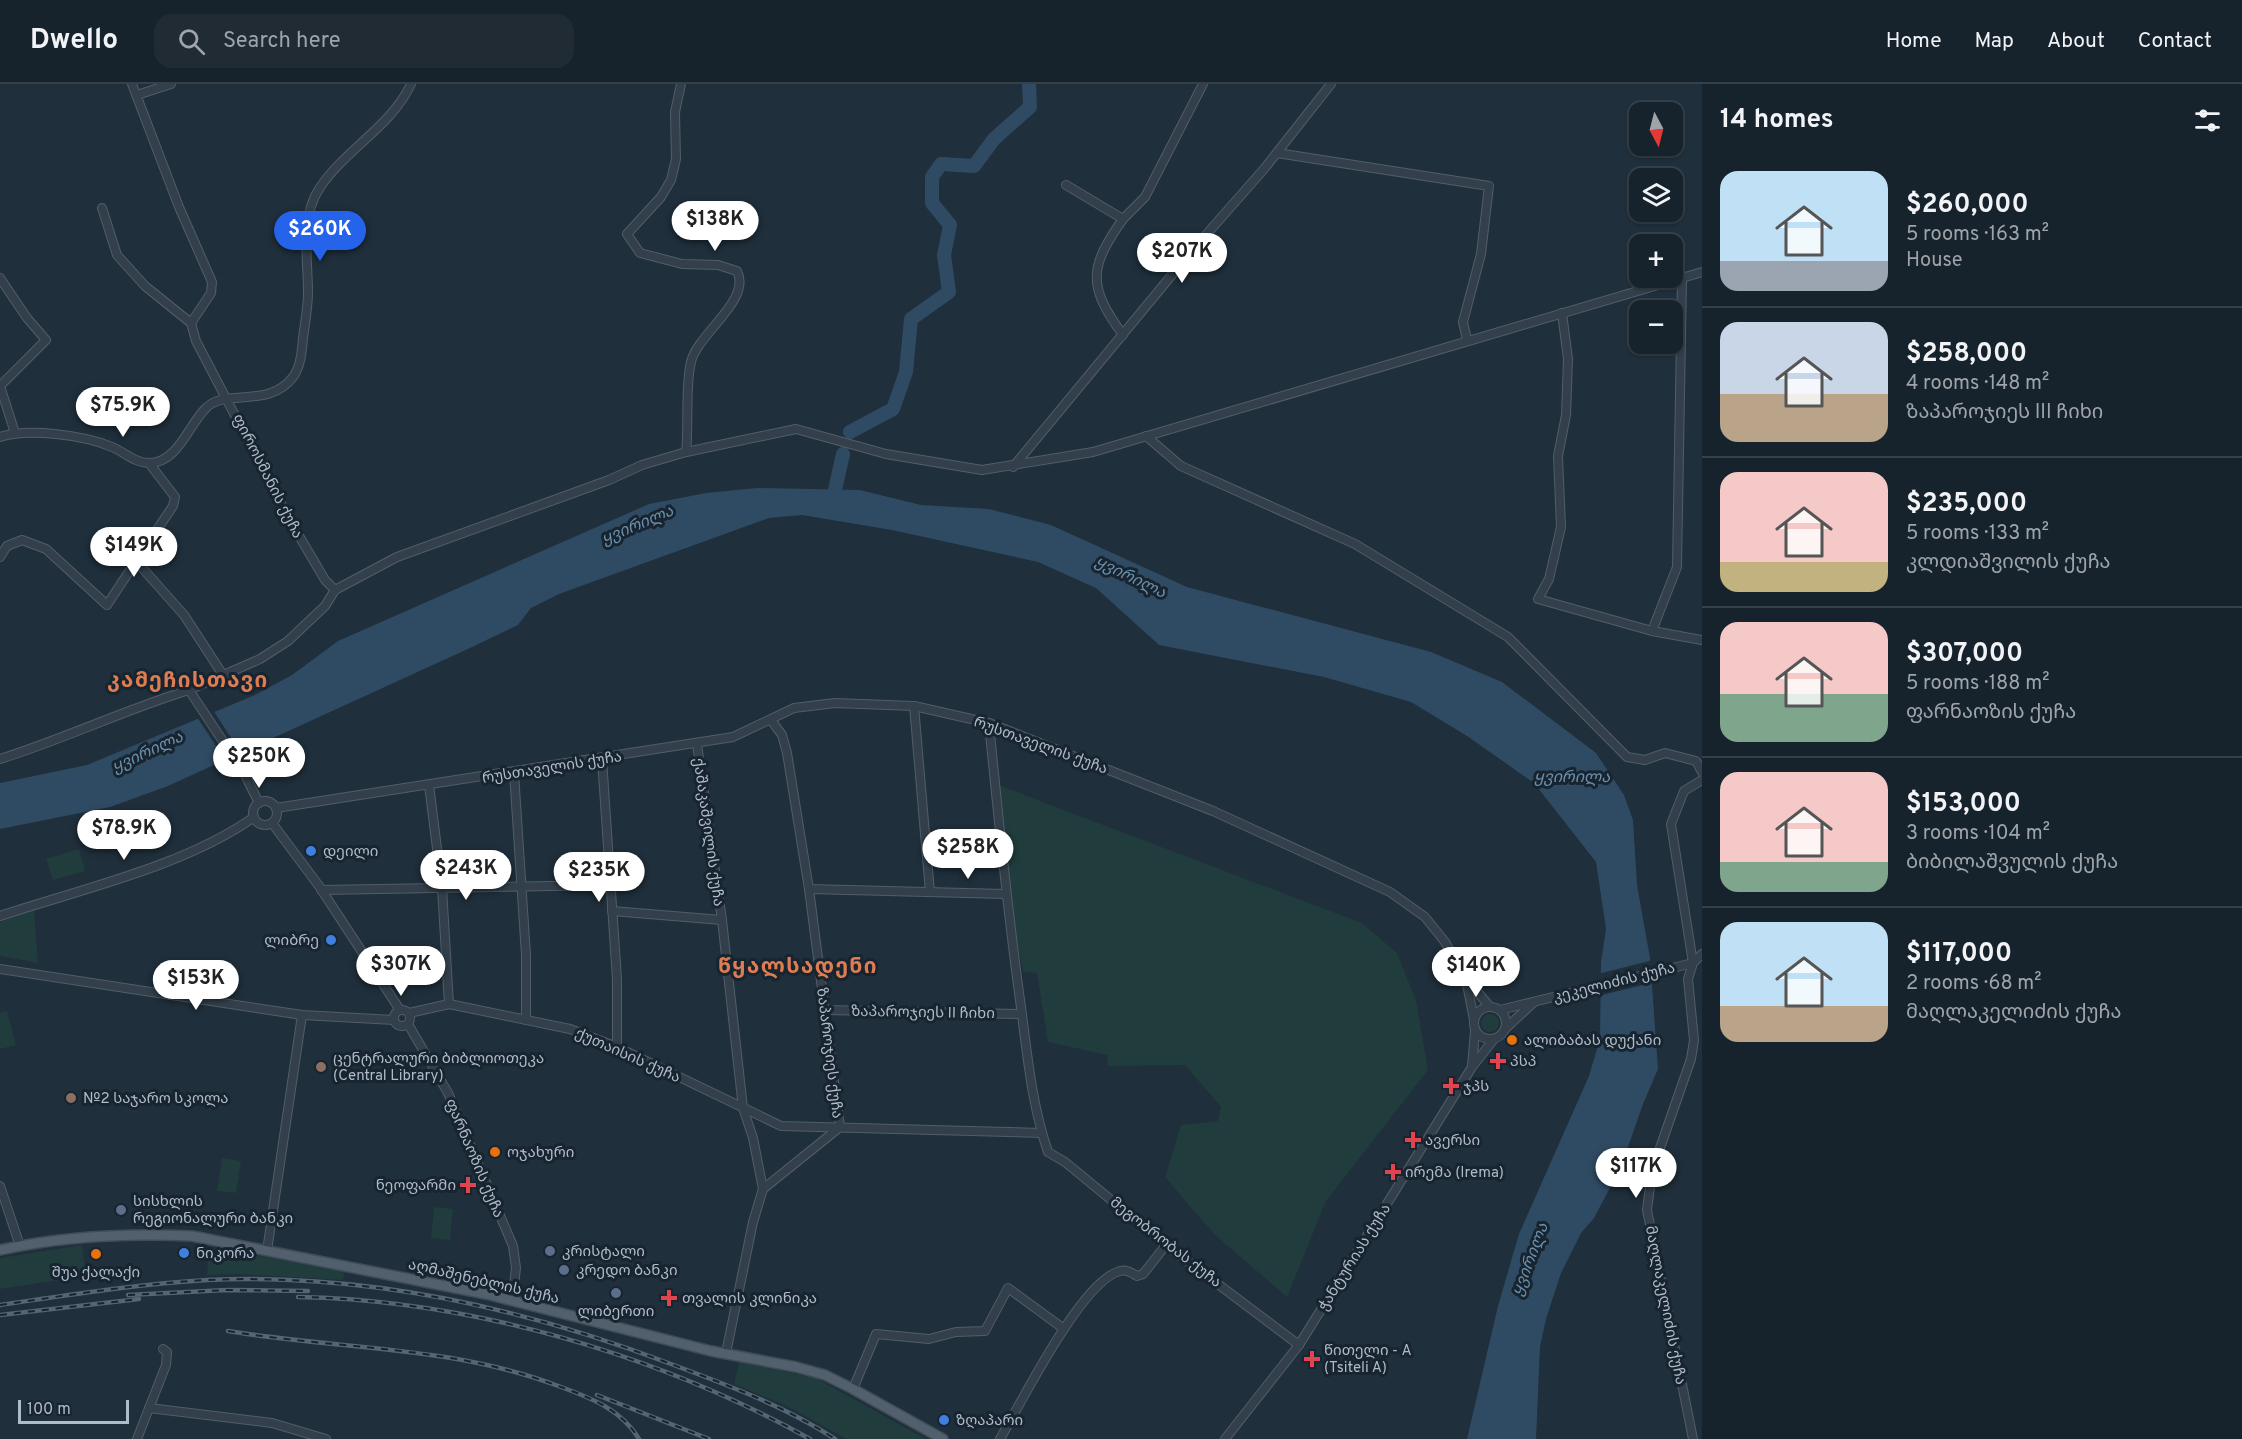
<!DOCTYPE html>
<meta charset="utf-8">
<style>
body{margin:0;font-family:Overpass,"Noto Sans Georgian",sans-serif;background:#202b34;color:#f1f3f6;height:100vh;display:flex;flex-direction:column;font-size:22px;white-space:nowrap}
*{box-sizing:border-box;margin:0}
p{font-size:20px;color:#9ea4a9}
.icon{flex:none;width:33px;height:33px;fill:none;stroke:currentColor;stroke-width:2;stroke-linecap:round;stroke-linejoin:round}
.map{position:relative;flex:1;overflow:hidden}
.drawer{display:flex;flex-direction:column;background:#17232c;width:540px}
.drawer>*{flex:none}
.needle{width:39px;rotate:173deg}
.tools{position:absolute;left:1629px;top:18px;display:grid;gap:12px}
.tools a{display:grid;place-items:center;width:54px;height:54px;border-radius:12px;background:#17232c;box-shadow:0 2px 4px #0004,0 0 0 2px #364048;font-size:30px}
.scale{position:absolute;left:18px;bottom:15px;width:111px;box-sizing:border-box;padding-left:6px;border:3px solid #aebbc8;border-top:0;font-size:16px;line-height:21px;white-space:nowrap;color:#aebbc8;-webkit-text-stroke:4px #182530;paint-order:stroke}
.price{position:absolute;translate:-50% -51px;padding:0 14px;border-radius:21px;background:#fff;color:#222;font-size:20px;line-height:39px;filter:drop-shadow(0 2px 3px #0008)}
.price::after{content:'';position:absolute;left:50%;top:36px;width:18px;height:14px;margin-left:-9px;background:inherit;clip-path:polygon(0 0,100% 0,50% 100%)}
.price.selected{background:#2563eb;color:#fff}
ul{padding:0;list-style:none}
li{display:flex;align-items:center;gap:18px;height:150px;padding:0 18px}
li+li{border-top:2px solid #364048}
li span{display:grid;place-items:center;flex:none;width:168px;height:120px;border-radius:18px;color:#555}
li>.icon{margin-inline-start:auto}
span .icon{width:72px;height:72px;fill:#fffc;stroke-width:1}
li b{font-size:26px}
h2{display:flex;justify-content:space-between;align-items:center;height:72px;padding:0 18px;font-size:26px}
header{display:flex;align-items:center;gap:36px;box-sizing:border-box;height:84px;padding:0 30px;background:#17232c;border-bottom:2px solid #364048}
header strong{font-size:28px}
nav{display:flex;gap:33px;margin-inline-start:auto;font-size:21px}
.search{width:420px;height:54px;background:#202b34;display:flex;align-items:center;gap:15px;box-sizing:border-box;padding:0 21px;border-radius:18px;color:#9ea4a9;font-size:22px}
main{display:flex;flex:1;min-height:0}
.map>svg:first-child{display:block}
.green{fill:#213c3c}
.water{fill:#2f4b63}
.pier{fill:#1f2f3b}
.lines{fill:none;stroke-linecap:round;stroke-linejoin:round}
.river{stroke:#2f4b63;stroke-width:14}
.minor-casing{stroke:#515e69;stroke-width:10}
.major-casing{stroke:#3f4c58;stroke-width:12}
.minor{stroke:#33404b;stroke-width:8}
.major{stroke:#51606c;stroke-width:9}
.rail-casing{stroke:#546573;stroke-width:4.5}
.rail{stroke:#182530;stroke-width:2;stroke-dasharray:7;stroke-linecap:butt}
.shop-dot{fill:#3f7fe0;stroke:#182530;stroke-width:2}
.food-dot{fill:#e8710a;stroke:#182530;stroke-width:2}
.health-dot{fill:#e0444e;stroke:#182530;stroke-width:2}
.education-dot{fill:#8d6e63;stroke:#182530;stroke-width:2}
.service-dot{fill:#5c6f8a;stroke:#182530;stroke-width:2}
.labels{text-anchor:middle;stroke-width:6;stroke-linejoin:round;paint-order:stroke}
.street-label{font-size:15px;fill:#aebbc8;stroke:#182530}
.poi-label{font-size:15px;fill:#aebbc8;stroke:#182530;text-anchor:start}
.water-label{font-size:16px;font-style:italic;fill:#6b91af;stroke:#182530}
.district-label{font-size:21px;font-weight:bold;letter-spacing:1.5px;fill:#de7d52;stroke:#182530}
</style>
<header>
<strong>Dwello</strong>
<div class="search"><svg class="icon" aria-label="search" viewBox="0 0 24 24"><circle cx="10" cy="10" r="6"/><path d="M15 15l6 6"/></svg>Search here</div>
<nav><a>Home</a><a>Map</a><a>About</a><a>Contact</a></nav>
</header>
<main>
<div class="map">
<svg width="1702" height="1355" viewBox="0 0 1702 1355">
<rect width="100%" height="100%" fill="#1f2f3b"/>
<g class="green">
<polygon points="998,701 1362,839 1397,869 1416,916 1428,986 1326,1117 1287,1213 1214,1150 1165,1093 1181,1041 1218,1037 1221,1023 1185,981 1108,982 1107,971 1048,958 1037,889 1023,888 1010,820"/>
<polygon points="79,765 85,787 53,796 46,775"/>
<polygon points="34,826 38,879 0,872 0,838"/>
<polygon points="7,927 16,961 0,965 0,929"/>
<circle cx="1490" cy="939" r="9"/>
<polygon points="222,1074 241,1077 236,1109 217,1107"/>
<polygon points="434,1123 453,1125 450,1156 431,1154"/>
<polygon points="82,1161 86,1192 0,1205 0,1174"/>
<polygon points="209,1163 345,1187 343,1196 237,1190 207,1191"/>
<polygon points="739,1278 816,1294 926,1355 846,1355 789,1323 734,1300"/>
</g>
<polygon class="water" points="757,404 860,406 921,421 989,425 1051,441 1187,503 1431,568 1502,598 1596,669 1624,711 1633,736 1637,801 1650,874 1658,985 1643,1020 1621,1083 1594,1134 1581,1149 1561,1189 1546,1235 1540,1263 1536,1355 1467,1355 1498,1222 1519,1150 1589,992 1600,955 1601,878 1606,845 1596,778 1534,699 1467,652 1411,618 1324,593 1159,561 1096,504 1038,478 892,446 802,431 769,434 559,510 531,524 518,541 470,564 168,702 110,723 0,745 0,699 87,681 255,611 292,591 338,557 649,420 706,409"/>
<g class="pier">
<polygon points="213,626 243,672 227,679 197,633"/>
<polygon points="1653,876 1655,898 1598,912 1598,890"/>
</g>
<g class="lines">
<g class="river">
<polyline points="850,348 893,325 906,288 911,235 949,208 944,171 950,141 932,119 932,93 941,80 974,82 994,55 1030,23 1029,0"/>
<polyline points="831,424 843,370"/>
</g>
<g class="minor-casing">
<g id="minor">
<polyline points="132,0 179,123 212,198 211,209 191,239 196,257 288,433 325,496 335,506"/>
<path d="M681,0L675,28L676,75L671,96L661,113L627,150L640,169L682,180L718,181L737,187C752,216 698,249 691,278C685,302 689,341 686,368"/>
<polyline points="137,11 171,0"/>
<polyline points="1277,69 1489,102 1481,170 1463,238 1467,256"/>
<path d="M1066,101L1123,135C1089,183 1087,202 1123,251"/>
<polyline points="102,124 117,171 145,202 191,239"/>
<polyline points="1123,135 1145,113 1203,0"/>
<polyline points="0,194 27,234 46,256 0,302 15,349"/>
<polyline points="1562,229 1568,275 1566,331 1558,372 1561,443 1549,495 1538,515 1652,547 1702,556"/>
<polyline points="1146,352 1181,382 1355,460 1508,553 1627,673 1645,676 1665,669 1696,677 1702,688"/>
<path d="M0,353C29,344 84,351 112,363C124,368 135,379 149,379C178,379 189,340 206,324C225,304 269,325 293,293C301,282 302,266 303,254C305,239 308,223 308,208C308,176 300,134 319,105C344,66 391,43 411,0"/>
<polyline points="149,379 175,413 173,422 136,477 184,531 223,591"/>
<polyline points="1013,383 1190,169 1264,85 1331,0"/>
<polyline points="0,473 7,462 22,456 46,465 107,521 136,477"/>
<polyline points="1652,547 1677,483 1682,194"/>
<polyline points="914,622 930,808"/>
<path d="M989,639C998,731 1007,823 1020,916C1027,966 1031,1019 1048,1068L1065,1078L1166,1161L1299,1261"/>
<polyline points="697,660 722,836 743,1024 753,1054 763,1105"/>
<path d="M0,675C64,655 124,626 189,606"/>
<polyline points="602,675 617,895 617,963"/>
<polyline points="514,689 526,871 526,936"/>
<polyline points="429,701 442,804 449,920"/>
<circle cx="265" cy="729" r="12"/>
<polyline points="259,719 244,689 189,606 260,575 288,557 325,522 335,506 397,473 609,396 642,381 686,368 796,345 886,370 982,386 1093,368 1702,188"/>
<polyline points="276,724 733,653 794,624 835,619 914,622 989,639 1213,727 1390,808 1425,833 1445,858 1465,893 1490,923"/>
<polyline points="272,739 319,802 400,926"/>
<polyline points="809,805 1005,810"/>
<polyline points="321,806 611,801"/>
<polyline points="612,827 722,836"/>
<path d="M0,832C81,805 185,782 254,733"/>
<polyline points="0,885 302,931 394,936"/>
<polyline points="1466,895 1474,936"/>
<circle cx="1490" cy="939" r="16"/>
<circle cx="402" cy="934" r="8"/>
<polyline points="825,926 1022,930"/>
<polyline points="1500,926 1693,879 1702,870"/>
<polyline points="409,929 449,920 570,945 617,963 781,1042 1042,1049"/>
<polyline points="408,940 448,1009 513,1162 516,1184 512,1217"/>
<polyline points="1506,944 1534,918"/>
<polyline points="1472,982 1475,947"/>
<polyline points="0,1102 20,1162"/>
<polyline points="267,1167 302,931"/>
<polyline points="726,1269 753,1138 763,1105 840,1043 809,805 787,669 782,651 771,636"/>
<polyline points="853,1305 876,1250 929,1255 956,1248 985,1247 1008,1204 1064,1245"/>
<polyline points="149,1324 272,1339 326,1355"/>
<polyline points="137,1355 166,1281 167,1268 163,1265"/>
<path d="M1000,1355C1021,1319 1082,1196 1120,1187C1126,1185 1132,1189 1137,1192L1143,1190L1166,1161"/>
<polyline points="1225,1355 1299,1261 1472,983 1494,955"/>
<polyline points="1693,1355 1647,1126 1652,1087 1691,975 1694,956 1688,895 1693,879 1671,740 1684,707 1702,696"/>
</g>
</g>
<g class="major-casing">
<path id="major" d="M0,1166C63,1152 127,1149 192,1152L486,1210L711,1267L796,1283L825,1291L853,1305L943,1355"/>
</g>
<use href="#minor" class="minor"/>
<use href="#major" class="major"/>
<g class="rail-casing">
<g id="rail">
<polyline points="128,1211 227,1206 308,1207"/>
<path d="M298,1213C471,1216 659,1271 810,1355"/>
<path d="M0,1221C69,1211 137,1200 207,1196C364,1189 524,1224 671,1280C727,1301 785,1322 835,1355"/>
<polyline points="0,1231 139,1215"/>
<path d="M228,1247C342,1266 451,1261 561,1303C591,1314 622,1326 639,1355"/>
<polyline points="597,1311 709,1355"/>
</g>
</g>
<use href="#rail" class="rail"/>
</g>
<g class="shop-dot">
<circle cx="311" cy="767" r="6"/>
<circle cx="331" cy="856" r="6"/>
<circle cx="184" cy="1169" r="6"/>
<circle cx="944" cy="1336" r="6"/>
</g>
<g class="food-dot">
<circle cx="1512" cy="956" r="6"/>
<circle cx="495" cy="1068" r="6"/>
<circle cx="96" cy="1170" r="6"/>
</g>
<g class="health-dot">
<path d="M1495 968h6v6h6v6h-6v6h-6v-6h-6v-6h6z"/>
<path d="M1448 993h6v6h6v6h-6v6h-6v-6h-6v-6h6z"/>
<path d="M1410 1047h6v6h6v6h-6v6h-6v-6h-6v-6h6z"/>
<path d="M1390 1079h6v6h6v6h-6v6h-6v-6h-6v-6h6z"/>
<path d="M465 1092h6v6h6v6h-6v6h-6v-6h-6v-6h6z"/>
<path d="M666 1205h6v6h6v6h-6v6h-6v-6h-6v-6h6z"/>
<path d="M1309 1266h6v6h6v6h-6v6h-6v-6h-6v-6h6z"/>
</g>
<g class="education-dot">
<circle cx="321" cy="983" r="6"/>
<circle cx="71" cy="1014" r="6"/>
</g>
<g class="service-dot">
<circle cx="121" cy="1126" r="6"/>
<circle cx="550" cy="1167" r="6"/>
<circle cx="564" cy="1186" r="6"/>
<circle cx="616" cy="1209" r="6"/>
</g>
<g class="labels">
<g class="street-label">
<text transform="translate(268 392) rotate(63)" y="5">ფიროსმანის ქუჩა</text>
<text transform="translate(1041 661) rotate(20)" y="5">რუსთაველის ქუჩა</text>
<text transform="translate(552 683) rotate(-9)" y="5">რუსთაველის ქუჩა</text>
<text transform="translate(709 748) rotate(82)" y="5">ქაშაკაშვილის ქუჩა</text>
<text transform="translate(1614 898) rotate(-14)" y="5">კეკელიძის ქუჩა</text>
<text transform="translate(923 928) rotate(1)" y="5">ზაპაროჯიეს II ჩიხი</text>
<text transform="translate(830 969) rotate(83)" y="5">ზაპაროჯიეს ქუჩა</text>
<text transform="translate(628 971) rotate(24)" y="5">ქუთაისის ქუჩა</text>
<text transform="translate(475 1074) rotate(67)" y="5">ფარნაოზის ქუჩა</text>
<text transform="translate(1166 1158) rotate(38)" y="5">მეგობრობას ქუჩა</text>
<text transform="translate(1354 1173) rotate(-58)" y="5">ჭანტურიას ქუჩა</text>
<text transform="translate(484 1197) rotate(13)" y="5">აღმაშენებლის ქუჩა</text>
<text transform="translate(1666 1221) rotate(79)" y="5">მაღლაკელიძის ქუჩა</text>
</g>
<g class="poi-label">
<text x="323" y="772">დეილი</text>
<text x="319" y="861" text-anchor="end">ლიბრე</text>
<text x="1524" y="961">ალიბაბას დუქანი</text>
<text x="333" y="979">ცენტრალური ბიბლიოთეკა<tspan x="333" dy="17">(Central Library)</tspan></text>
<text x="1510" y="982">პსპ</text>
<text x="1463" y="1007">ჯპს</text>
<text x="83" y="1019">№2 საჯარო სკოლა</text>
<text x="1425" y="1061">ავერსი</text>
<text x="507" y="1073">ოჯახური</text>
<text x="1405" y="1093">ირემა (Irema)</text>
<text x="456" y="1106" text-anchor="end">ნეოფარმი</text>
<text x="133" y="1122">სისხლის<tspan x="133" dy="17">რეგიონალური ბანკი</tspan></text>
<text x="562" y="1172">კრისტალი</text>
<text x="196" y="1174">ნიკორა</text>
<text x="576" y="1191">კრედო ბანკი</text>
<text x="96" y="1193" text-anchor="middle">შუა ქალაქი</text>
<text x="682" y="1219">თვალის კლინიკა</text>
<text x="616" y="1232" text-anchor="middle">ლიბერთი</text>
<text x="1324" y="1271">წითელი - A<tspan x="1324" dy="17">(Tsiteli A)</tspan></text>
<text x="956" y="1341">ზღაპარი</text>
</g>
<g class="water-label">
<text transform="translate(637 440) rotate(-23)" y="6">ყვირილა</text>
<text transform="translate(1131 492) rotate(26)" y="6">ყვირილა</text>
<text transform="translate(147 667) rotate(-25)" y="6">ყვირილა</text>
<text x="1572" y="698">ყვირილა</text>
<text transform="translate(1529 1175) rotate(-69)" y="6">ყვირილა</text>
</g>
<g class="district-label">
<text x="188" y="603">კამეჩისთავი</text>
<text x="798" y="889">წყალსადენი</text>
</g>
</g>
</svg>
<div class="tools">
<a><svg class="needle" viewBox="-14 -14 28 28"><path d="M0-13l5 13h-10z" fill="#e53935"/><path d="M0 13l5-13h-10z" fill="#9ea4a9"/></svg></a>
<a><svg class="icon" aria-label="layers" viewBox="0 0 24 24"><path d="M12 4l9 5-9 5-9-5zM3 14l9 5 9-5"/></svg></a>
<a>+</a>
<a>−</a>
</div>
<div class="scale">100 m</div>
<b class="price" style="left:715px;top:168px">$138K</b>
<b class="price selected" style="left:320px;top:178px">$260K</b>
<b class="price" style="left:1182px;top:200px">$207K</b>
<b class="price" style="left:123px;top:354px">$75.9K</b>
<b class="price" style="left:134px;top:494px">$149K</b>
<b class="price" style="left:259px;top:705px">$250K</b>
<b class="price" style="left:124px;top:777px">$78.9K</b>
<b class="price" style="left:968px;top:796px">$258K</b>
<b class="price" style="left:466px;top:817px">$243K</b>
<b class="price" style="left:599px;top:819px">$235K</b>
<b class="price" style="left:401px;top:913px">$307K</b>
<b class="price" style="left:1476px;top:914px">$140K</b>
<b class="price" style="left:196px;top:927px">$153K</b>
<b class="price" style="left:1636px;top:1115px">$117K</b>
</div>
<section class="drawer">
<h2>14 homes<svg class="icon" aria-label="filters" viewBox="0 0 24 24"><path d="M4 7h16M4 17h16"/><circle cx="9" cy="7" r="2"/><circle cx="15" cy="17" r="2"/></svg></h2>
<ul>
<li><span style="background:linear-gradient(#bfe0f5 75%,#9aa5b1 0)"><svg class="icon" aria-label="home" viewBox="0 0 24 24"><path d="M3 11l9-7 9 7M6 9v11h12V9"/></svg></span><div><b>$260,000</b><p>5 rooms · 163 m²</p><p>House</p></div></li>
<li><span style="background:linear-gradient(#c9d6e8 60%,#b9a48a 0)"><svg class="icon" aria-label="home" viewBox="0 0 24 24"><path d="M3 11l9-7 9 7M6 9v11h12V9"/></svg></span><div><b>$258,000</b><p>4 rooms · 148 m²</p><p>ზაპაროჯიეს III ჩიხი</p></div></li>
<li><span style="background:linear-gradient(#f6c9c9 75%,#c2b280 0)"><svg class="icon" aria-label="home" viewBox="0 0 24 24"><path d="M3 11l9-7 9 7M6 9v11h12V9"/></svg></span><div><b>$235,000</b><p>5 rooms · 133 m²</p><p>კლდიაშვილის ქუჩა</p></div></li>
<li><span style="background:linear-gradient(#f6c9c9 60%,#7fa58c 0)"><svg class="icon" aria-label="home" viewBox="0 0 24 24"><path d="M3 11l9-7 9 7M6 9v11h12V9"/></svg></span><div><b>$307,000</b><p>5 rooms · 188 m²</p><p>ფარნაოზის ქუჩა</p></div></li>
<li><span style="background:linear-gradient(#f6c9c9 75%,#7fa58c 0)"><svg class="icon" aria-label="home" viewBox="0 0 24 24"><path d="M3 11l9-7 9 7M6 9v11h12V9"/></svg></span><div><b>$153,000</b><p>3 rooms · 104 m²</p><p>ბიბილაშვულის ქუჩა</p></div></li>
<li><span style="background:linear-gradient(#bfe0f5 70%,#b9a48a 0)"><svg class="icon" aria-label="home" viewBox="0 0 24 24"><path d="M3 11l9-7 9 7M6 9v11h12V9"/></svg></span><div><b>$117,000</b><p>2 rooms · 68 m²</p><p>მაღლაკელიძის ქუჩა</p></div></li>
</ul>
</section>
</main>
